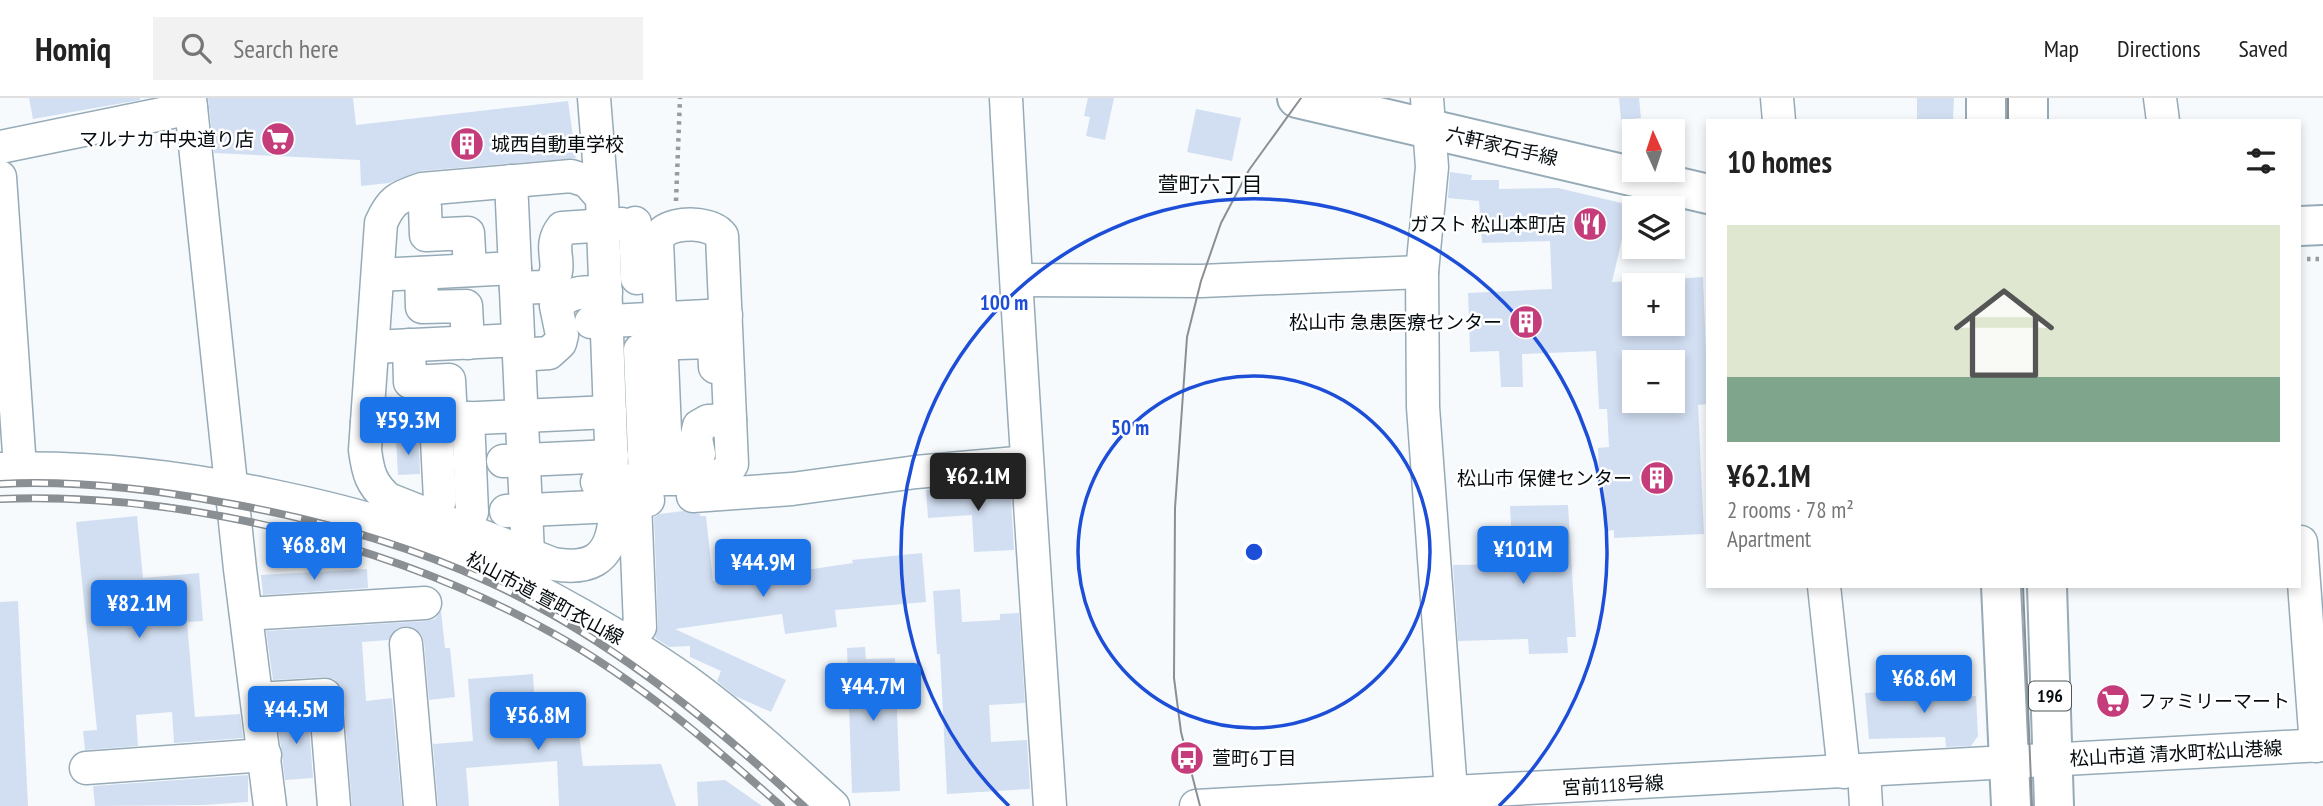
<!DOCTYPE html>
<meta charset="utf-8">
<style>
body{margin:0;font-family:"PT Sans Narrow","Noto Sans JP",sans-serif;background:#f2f2f2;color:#222;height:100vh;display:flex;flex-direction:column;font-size:26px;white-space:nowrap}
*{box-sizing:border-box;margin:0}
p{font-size:23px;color:#767676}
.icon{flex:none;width:38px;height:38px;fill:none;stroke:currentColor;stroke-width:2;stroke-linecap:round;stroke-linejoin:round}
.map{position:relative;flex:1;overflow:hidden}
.sheet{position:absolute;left:1706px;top:21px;width:595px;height:469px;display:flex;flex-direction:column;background:#fff;border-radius:0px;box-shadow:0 4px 10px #0003}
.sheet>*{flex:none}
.needle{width:46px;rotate:357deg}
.tools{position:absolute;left:1622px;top:21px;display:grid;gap:14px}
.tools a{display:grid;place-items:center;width:63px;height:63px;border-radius:0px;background:#fff;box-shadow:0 4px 10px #0003;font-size:35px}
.price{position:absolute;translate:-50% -60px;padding:0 16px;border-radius:7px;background:#1a73e8;color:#fff;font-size:23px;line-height:46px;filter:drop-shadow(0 2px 4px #0008)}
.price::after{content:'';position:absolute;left:50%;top:42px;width:21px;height:16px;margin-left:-10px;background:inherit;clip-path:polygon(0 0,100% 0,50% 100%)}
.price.current{background:#222;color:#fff}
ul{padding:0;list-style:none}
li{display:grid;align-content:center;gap:14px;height:371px;padding:0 21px}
li span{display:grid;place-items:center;height:217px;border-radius:0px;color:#555}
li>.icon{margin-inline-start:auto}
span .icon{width:126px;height:126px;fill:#fffc;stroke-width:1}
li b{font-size:30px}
h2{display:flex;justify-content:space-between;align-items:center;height:84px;padding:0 21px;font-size:30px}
header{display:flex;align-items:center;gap:42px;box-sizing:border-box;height:98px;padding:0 35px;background:#fff;border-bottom:2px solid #e0e0e0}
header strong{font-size:33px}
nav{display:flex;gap:38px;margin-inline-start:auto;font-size:24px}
.search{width:490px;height:63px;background:#f2f2f2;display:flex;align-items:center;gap:18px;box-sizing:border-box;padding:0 24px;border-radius:0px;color:#767676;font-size:26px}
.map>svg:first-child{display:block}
.building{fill:#d2dff2;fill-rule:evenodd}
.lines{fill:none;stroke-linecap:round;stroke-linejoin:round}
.minor-casing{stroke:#96abb7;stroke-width:35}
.major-casing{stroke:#96abb7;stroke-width:42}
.highway-casing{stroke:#96abb7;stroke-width:42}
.path{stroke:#969b9f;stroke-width:4.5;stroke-dasharray:3.5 5;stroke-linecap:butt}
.minor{stroke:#fff;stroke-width:32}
.major{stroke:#fff;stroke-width:38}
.highway{stroke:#fff;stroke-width:38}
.tram{stroke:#8a8f93;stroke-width:2}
.rail-casing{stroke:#8a8f93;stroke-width:8}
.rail{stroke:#fff;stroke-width:5;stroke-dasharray:16;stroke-linecap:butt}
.ring{fill:none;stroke:#1d4ed8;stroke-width:3.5}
.labels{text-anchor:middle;stroke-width:5;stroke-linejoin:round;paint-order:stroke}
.shield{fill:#fff;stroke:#515658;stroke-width:2}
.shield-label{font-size:18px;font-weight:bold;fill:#060d11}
.poi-label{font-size:19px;fill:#060d11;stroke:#fff;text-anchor:end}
.street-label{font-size:19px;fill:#060d11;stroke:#fff}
.neighbourhood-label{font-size:21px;fill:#060d11;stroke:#fff}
.centre{fill:#1d4ed8;stroke:#fff;stroke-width:3.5}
.ring-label{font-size:21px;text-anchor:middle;font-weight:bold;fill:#1d4ed8;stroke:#fff;stroke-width:5;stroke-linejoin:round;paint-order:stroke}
</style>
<header>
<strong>Homiq</strong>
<div class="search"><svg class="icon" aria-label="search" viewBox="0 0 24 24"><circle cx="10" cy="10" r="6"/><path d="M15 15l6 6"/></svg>Search here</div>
<nav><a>Map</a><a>Directions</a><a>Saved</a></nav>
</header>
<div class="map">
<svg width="2323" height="708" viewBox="0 0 2323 708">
<rect width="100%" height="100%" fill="#f6fafd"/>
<g class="building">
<polygon points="29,0 140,0 140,2 33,21"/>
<polygon points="208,0 353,0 356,27 568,3 576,60 420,73 389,85 361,88 360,62 214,55"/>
<polygon points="1088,0 1114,0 1105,42 1086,38 1090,19 1084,18"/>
<polygon points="1619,0 1639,0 1641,20 1621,22"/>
<polygon points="1917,0 1954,0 1953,23 1917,23"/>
<polygon points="1196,11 1241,20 1232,63 1187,54"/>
<path d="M1450,74L1472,77L1471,82H1499V91L1558,90L1630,107L1612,184L1634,183V226H1673V181L1703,179L1708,306L1698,307L1704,436L1614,440V432L1606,433L1603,377H1599L1598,350L1609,349L1607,311H1599L1596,253L1522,256L1523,289H1501L1499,253L1470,254L1468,195L1552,191L1550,143L1482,145L1479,103L1448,100ZM1634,264H1673V303H1634Z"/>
<polygon points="419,341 420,376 398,377 396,342"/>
<polygon points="1010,384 1014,452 974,454 972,417 928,420 926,392"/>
<polygon points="1568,407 1576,539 1567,539 1568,555 1529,556 1528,541 1458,543 1453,467 1513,466 1510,408"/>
<polygon points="683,413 700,416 700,418 706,418 713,483 770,475 771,481 807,476 806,472 853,465 852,462 922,455 926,504 835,512 837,529 785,536 782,516 675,531 786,582 771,614 735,598 717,583 721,573 690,559 690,548 669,549 655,540 658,528 654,419 660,416"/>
<polygon points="137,418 143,480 199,475 203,523 187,524 195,619 240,616 243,640 174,645 172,614 136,617 138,648 85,652 83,633 97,632 76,424"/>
<polygon points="367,471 368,490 263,497 261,477"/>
<polygon points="960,491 962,524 1000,522 1000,516 1019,515 1025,605 989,607 991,644 1027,642 1030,691 947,696 940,556 937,556 933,493"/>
<polygon points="18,503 28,708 0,708 0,504"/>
<polygon points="441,513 445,550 450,550 455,599 429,602 424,544 421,536 414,530 405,528 396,531 389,542 362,544 366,603 392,600 402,708 352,708 343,596 340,587 334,581 325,579 273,582 266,533 426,523 435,521"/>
<polygon points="865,549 866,561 895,560 900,693 852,695 847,550"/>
<polygon points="533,576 536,625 577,619 583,668 661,666 676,708 559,708 557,663 466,670 469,708 438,708 433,646 473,643 468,581"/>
<polygon points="1970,588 1971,598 1976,598 1978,638 1971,648 1946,649 1945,639 1869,641 1865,595 1943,591 1942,589"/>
<polygon points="308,616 313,680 285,682 277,618"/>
<polygon points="248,677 248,704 204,707 95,708 93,688"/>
<polygon points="725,682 762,708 698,708 697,684"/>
</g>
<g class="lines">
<g class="minor-casing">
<g id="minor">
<polyline points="190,0 240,471 270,708"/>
<path d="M594,0L602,100L614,426C609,463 588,472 553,466L388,401C371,386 368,375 365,352L381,125C391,102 398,99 422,91L571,78L587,83L602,100"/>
<path d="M1006,0C1018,236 1034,472 1050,708"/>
<polyline points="1427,0 1432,69 1422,174 1423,309 1452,708"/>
<polyline points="1777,0 1779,23"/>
<polyline points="2160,0 2163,23"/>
<polyline points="0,49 191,10"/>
<polyline points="0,79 20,370"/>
<polyline points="511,83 528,456"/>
<polyline points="425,109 426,137 468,135 470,172"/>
<polyline points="635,125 637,180"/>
<polyline points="421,175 422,209 466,208 468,245"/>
<polyline points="378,177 515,170"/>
<polyline points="1017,182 1201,183 1422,174"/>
<path d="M516,190L543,189L551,185C565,165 546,151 562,130L622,126"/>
<polyline points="676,220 678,245 714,244 715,269"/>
<polyline points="591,224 726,217"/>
<polyline points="409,247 410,284 449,282 451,321"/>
<polyline points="373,249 518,242"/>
<polyline points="640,252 645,382"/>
<path d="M519,257L549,255L560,245L562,237L556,208C570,192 587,194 606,194"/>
<polyline points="468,320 472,414"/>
<polyline points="436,322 440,402"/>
<polyline points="367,325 610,314"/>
<polyline points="503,363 612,358"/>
<polyline points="667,368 693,366 699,356 696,341 699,328 708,323 730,322"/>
<path d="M0,371C92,368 183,379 273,398C316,407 359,417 400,431C464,454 523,484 581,517C621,540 661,564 697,591C745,627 789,668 833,708"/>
<path d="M597,384L667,381L657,143C658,141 661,135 663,134C676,123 712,124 722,138L732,366C721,387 689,380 667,381"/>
<polyline points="693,398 792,391 916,374 1026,364"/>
<polyline points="506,413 614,408"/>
<polyline points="2301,444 2316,648"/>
<polyline points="1824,488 1844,674"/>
<polyline points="246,516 425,505"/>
<polyline points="625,543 640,529 635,403 648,402"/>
<polyline points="406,546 420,708"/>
<polyline points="257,601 325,597 334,708"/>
<polyline points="86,670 265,657"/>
<polyline points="1864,673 1866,708"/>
<polyline points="1196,708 2323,647"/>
</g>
</g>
<g class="major-casing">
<g id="major">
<polyline points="1297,0 1708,96"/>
<polyline points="2300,128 2323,127"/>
</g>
</g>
<g class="highway-casing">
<g id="highway">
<polyline points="1986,0 1986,23"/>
<polyline points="2028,0 2028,23"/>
<polyline points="2001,488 2011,708"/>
<polyline points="2047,488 2054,708"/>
</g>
</g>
<g class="path">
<polyline points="676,103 680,0"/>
<polyline points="2307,161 2323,161"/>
</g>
<use href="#minor" class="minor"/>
<use href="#major" class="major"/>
<use href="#highway" class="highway"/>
<g class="tram">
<polyline points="2008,0 2008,23"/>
<polyline points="2023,488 2032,708"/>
<polyline points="1200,708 1181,634 1174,580 1175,410 1187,239 1201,183 1221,125 1249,72 1301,0"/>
</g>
<g class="rail-casing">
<g id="rail">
<path d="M0,386C76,382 151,391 226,405C317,421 405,446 489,484C604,536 712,623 803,708"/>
<path d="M0,401C185,394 393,446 554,536C637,582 710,645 781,708"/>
</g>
</g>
<use href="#rail" class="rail"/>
</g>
<g class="ring">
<circle cx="1254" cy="454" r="176"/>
<path d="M1009 708A353 353 0 1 1 1499 708"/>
</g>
<defs>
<g id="supermarket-disc" transform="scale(1.75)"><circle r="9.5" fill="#c43c79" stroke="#fff"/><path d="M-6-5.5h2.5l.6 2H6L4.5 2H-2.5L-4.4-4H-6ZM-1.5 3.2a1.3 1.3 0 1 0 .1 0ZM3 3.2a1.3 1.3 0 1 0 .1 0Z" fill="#fff"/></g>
<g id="building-disc" transform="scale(1.75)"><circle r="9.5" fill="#c43c79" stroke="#fff"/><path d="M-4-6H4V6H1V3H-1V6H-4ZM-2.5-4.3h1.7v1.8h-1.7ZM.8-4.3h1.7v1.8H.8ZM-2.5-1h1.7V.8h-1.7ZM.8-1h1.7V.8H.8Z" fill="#fff"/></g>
<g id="restaurant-disc" transform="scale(1.75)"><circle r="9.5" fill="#c43c79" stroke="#fff"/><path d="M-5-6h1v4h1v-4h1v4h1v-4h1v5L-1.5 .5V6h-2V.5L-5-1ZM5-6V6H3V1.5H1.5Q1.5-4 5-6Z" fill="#fff"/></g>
<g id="bus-disc" transform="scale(1.75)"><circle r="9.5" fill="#c43c79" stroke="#fff"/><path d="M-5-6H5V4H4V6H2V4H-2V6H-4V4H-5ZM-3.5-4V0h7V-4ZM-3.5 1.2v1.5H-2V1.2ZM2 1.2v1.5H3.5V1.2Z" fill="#fff"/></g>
</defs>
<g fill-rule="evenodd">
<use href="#supermarket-disc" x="278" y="41"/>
<use href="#building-disc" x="467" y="46"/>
<use href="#restaurant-disc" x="1590" y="126"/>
<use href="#building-disc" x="1526" y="224"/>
<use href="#building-disc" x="1657" y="380"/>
<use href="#supermarket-disc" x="2113" y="603"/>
<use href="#bus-disc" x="1187" y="660"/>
</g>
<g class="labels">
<rect class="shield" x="2029" y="583.5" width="42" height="29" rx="5"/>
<g class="shield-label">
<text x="2050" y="604">196</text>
</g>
<g class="poi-label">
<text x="254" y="48">マルナカ 中央道り店</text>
<text x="491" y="53" text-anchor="start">城西自動車学校</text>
<text x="1566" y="133">ガスト 松山本町店</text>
<text x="1502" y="231">松山市 急患医療センター</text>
<text x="1632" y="387">松山市 保健センター</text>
<text x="2138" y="610" text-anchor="start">ファミリーマート</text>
<text x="1212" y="667" text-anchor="start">萱町6丁目</text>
</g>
<g class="street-label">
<text transform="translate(1502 48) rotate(13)" y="7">六軒家石手線</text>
<text transform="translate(545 500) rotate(28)" y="7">松山市道 萱町衣山線</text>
<text transform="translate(2176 655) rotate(-3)" y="7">松山市道 清水町松山港線</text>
<text transform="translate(1613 687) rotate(-3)" y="7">宮前118号線</text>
</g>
<g class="neighbourhood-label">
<text x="1210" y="94">萱町六丁目</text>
</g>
</g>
<circle cx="1254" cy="454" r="10" class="centre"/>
<g class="ring-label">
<text x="1004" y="212">100 m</text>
<text x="1130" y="337">50 m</text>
</g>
</svg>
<div class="tools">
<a><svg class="needle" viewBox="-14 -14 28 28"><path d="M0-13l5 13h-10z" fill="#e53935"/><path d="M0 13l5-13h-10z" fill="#767676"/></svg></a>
<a><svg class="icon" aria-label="layers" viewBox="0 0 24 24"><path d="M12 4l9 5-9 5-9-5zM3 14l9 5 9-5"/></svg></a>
<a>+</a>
<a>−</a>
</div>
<b class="price" style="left:408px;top:359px">¥59.3M</b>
<b class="price current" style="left:978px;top:415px">¥62.1M</b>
<b class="price" style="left:314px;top:484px">¥68.8M</b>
<b class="price" style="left:1523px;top:488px">¥101M</b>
<b class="price" style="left:763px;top:501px">¥44.9M</b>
<b class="price" style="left:139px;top:542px">¥82.1M</b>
<b class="price" style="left:1924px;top:617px">¥68.6M</b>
<b class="price" style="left:873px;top:625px">¥44.7M</b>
<b class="price" style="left:296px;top:648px">¥44.5M</b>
<b class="price" style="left:538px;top:654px">¥56.8M</b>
<section class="sheet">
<h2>10 homes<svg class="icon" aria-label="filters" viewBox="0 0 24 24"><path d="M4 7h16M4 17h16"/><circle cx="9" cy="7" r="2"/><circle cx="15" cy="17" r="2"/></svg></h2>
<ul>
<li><span style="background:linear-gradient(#dfe7d0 70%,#7fa58c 0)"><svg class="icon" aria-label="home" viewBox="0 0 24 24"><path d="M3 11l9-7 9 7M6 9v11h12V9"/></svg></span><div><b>¥62.1M</b><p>2 rooms · 78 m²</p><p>Apartment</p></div></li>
</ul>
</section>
</div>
